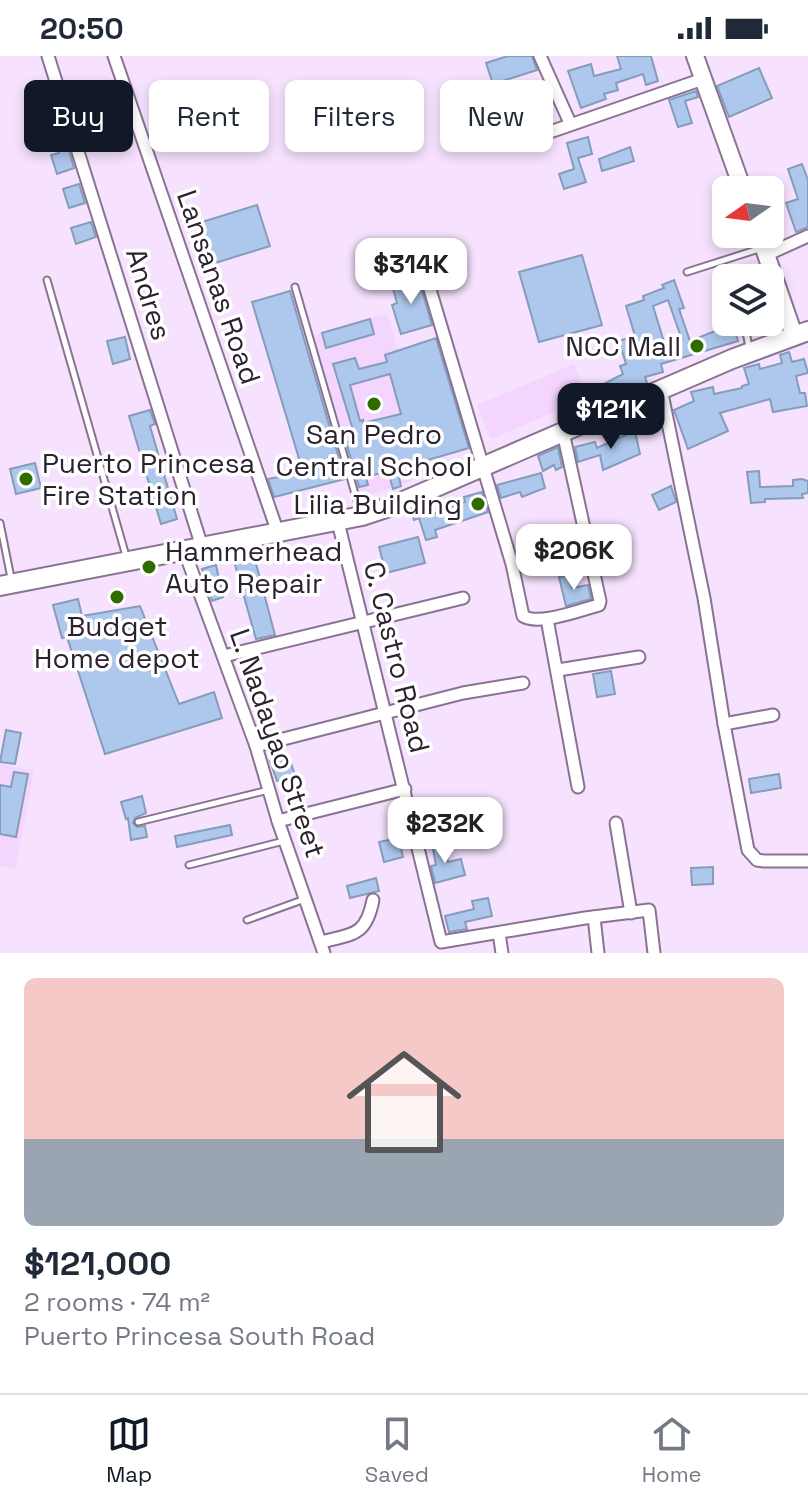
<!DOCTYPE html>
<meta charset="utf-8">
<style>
body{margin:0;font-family:"Space Grotesk",sans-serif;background:#f2f2f3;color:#1f2937;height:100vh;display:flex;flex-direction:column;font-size:30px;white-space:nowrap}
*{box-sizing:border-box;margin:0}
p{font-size:26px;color:#747a83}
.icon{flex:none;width:44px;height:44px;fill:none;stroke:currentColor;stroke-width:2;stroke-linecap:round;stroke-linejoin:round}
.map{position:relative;height:897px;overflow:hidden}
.side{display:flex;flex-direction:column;background:#fff;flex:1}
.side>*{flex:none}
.hud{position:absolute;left:24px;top:24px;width:760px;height:72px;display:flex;gap:16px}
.needle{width:52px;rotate:256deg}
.fabs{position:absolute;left:712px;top:120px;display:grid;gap:16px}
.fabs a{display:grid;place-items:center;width:72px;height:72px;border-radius:12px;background:#fff;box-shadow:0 4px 12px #0003;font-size:40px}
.price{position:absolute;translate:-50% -68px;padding:0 18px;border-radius:16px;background:#fff;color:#222;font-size:26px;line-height:52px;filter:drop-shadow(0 2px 4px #0008)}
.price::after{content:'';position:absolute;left:50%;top:48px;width:24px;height:18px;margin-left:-12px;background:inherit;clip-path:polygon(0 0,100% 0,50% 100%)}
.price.active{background:#111827;color:#fff}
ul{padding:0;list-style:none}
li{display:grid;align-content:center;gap:16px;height:424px;padding:0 24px}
li span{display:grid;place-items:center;height:248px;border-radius:12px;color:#555}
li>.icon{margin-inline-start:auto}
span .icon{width:144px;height:144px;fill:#fffc;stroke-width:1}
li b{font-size:34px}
.tag{padding:0 28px;border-radius:12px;background:#fff;box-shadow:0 4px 12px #0003;font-size:28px;line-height:72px}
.tag.active{background:#111827;color:#fff}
.status{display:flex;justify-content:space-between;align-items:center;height:56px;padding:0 40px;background:#fff;direction:ltr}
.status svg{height:22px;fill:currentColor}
.tab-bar{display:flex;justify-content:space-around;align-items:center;height:112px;border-top:2px solid #e0e1e3;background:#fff;font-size:22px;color:#747a83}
.tab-bar a{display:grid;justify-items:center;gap:4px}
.tab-bar .active{color:#111827}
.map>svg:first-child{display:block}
.built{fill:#f3d5fe}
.building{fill:#aec8ed;stroke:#859cbb;stroke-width:2;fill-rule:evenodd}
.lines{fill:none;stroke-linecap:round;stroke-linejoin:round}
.lane-casing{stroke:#8a7392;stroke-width:9}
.street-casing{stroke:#8a7392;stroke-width:15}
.secondary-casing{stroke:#8a7392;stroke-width:20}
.primary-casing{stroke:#8a7392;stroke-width:22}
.lane{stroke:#fff;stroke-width:5}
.street{stroke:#fff;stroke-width:11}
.secondary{stroke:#fff;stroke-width:16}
.primary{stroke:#fff;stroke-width:18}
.poi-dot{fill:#2e6c00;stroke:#fff;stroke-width:3}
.labels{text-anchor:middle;stroke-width:7;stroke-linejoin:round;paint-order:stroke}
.street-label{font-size:28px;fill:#2b222e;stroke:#fff}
.poi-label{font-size:28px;fill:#2b222e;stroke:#fff;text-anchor:end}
</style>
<div class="status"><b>20:50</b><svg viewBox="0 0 49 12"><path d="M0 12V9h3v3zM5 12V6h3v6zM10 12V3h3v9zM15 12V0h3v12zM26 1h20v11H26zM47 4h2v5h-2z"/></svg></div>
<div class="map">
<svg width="808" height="897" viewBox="0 0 808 897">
<rect width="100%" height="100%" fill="#f6e2fe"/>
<g class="built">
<polygon points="760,201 767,222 726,222 726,248 711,216"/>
<polygon points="387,257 435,417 360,442 313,280"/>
<polygon points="574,308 588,342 491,383 477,349"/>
<polygon points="0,708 34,715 15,813 0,810"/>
</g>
<g class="building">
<polygon points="508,0 532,0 537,14 493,28 486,7"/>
<polygon points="617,0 651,0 658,25 646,29 643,18 616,27 618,34 604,38 606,43 581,52 568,15 591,8 594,20 621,13"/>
<polygon points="759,12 772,42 729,61 717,30"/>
<polygon points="696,35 698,41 685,45 692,67 678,71 669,44"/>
<polygon points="65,81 74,112 57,118 51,99 59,97 55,84"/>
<polygon points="588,81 592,98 578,102 586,126 564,133 559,118 574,113 567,87"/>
<polygon points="630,91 634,105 602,115 599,103"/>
<polygon points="802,108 808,124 808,171 796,176 786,147 798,143 788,113"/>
<polygon points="79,128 85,147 69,152 63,133"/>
<polygon points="257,149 270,190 212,208 199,167"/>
<polygon points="91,166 96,181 76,188 71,172"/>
<polygon points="582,199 602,269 539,286 519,216"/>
<polygon points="418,221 432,269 401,278 392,249 397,247 392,229"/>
<path d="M674,224L684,252L679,253L690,285L733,268L738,285L661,308L663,316L645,321L647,327L617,338L616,335L603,340L600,330L623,318L620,310L626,308L619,285L635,280L626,250L644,244L643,240L664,232L662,229ZM668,244L682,284L665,289L653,250Z"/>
<polygon points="290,235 345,423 274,441 268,423 303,416 252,246"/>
<polygon points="370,263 374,278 326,292 322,277"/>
<polygon points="125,281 130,303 113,308 107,285"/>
<path d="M436,282L469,392L397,413L401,430L393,433L388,415L366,421L368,429L359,431L346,386L356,384L333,308L355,302L359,313L387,306L385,299ZM390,318L401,358L363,367V364L360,365L350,329Z"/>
<polygon points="789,296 792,306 804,303 808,317 796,320 800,337 805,337 807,350 773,356 770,343 720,357 728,375 688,393 674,354 694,345 691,336 713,331 714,338 742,332 742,330 749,328 744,312 759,308 760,313 782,307 780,299"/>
<polygon points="150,354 155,368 150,370 177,463 161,468 129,360"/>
<polygon points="635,375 640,398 603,414 600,399 578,406 575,391 595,386 597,392"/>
<polygon points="558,391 562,411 556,414 554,409 543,415 538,400"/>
<polygon points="35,407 41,432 16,438 10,413"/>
<polygon points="759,415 760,431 793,430 793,424 802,423 808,425 808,437 802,438 803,442 765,443 765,446 751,447 747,416"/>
<polygon points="541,417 545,432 522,441 520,436 501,442 497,429"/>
<polygon points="671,430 676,446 659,454 652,439"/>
<polygon points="482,436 488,456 435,474 437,481 426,484 419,462 414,464 411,456 418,453 420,458 428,456 429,459 451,453 450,450 465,446 464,441"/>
<polygon points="418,481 425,507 386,517 379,491"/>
<polygon points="254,500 275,579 256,583 234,505"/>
<polygon points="216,509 223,541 212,545 202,513"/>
<polygon points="568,519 572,532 588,529 591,543 566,550 559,521"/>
<polygon points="78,543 82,560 140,550 179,648 214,636 222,662 105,698 67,581 62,582 53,549"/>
<polygon points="611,615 615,638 597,641 593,618"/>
<polygon points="6,674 21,677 15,708 0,706"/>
<polygon points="288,699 295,719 277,725 270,705"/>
<polygon points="14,716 28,718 16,781 0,778 0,729 11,731"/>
<polygon points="779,718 781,732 751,737 749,723"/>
<polygon points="142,740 146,757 135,762 133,767 137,771 145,770 147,781 131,784 128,762 126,763 121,746"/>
<polygon points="230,769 232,779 177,791 175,780"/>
<polygon points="399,782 403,801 384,806 379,786"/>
<polygon points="444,785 448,806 461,803 465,819 435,827 431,810 436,809 432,788"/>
<polygon points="713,811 713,828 692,829 691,812"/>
<polygon points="376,822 379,835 350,842 347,830"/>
<polygon points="488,842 492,860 465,866 467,873 449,876 445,860 474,853 472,845"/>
</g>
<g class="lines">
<g class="lane-casing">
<g id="lane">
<polyline points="687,216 762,192"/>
<polyline points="47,224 126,500"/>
<polyline points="295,231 360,455"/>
<polyline points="744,266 749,291"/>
<polyline points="0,467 11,522"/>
<polyline points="138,766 269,734"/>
<polyline points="189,809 284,785"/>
<polyline points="247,864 305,843"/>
</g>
</g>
<g class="street-casing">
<g id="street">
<polyline points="48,0 202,491"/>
<polyline points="114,0 278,477"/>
<polyline points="540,0 570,67"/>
<polyline points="547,77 703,23"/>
<polyline points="766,199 808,180"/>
<path d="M423,210L512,508L523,560C538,570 581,554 599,549L600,545L563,376"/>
<polyline points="661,333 704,542 724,668 748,794 757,804 764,805 808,805"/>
<polyline points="338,466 441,886 585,862 649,854 654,897"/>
<polyline points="184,494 256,690 278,765 324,897"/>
<polyline points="547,563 578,731"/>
<polyline points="224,600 463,542"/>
<polyline points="558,614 639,601"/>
<polyline points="724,668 773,659"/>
<polyline points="256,690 463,637 523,627"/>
<polyline points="278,765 405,733"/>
<polyline points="616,767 631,857"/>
<polyline points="594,861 598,897"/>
<polyline points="499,877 502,897"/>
<path d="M321,886C353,878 366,880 373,844"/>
</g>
</g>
<g class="secondary-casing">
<g id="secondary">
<polyline points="695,0 743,134"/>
<polyline points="759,178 794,279"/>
</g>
</g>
<g class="primary-casing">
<polyline id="primary" points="0,530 362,460 392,450 732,303 808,275"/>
</g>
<use href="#lane" class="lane"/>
<use href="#street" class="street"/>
<use href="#secondary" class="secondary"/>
<use href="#primary" class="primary"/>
</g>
<g class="poi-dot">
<circle cx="697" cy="290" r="8"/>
<circle cx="374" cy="348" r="8"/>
<circle cx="26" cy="423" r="8"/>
<circle cx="478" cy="448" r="8"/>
<circle cx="149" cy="511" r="8"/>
<circle cx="117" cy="541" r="8"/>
</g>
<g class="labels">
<g class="street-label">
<text transform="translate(219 231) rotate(71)" y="10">Lansanas Road</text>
<text transform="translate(149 238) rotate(73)" y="10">Andres</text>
<text transform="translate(397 601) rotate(76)" y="10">C. Castro Road</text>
<text transform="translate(278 687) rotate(71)" y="10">L. Nadayao Street</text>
</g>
<g class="poi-label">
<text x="681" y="300">NCC Mall</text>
<text x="374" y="388" text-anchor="middle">San Pedro<tspan x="374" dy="32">Central School</tspan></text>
<text x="42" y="417" text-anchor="start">Puerto Princesa<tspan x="42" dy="32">Fire Station</tspan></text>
<text x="462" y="458">Lilia Building</text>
<text x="165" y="505" text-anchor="start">Hammerhead<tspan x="165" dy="32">Auto Repair</tspan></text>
<text x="117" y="580" text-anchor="middle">Budget<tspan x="117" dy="32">Home depot</tspan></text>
</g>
</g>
</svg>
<div class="fabs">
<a><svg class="needle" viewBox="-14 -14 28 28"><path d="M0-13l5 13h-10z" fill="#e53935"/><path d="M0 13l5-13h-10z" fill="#747a83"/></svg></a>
<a><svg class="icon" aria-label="layers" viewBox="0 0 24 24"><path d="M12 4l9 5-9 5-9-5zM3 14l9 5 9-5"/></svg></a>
</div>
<b class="price" style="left:411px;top:250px">$314K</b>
<b class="price active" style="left:611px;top:395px">$121K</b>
<b class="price" style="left:574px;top:536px">$206K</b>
<b class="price" style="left:445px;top:809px">$232K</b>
<div class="hud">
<a class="tag active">Buy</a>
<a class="tag">Rent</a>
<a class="tag">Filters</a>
<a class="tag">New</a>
</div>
</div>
<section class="side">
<ul>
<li><span style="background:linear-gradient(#f6c9c9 65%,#9aa5b1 0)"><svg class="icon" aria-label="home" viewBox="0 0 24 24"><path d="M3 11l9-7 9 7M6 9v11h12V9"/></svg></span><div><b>$121,000</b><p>2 rooms · 74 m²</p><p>Puerto Princesa South Road</p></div></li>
</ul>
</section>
<nav class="tab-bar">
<a class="active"><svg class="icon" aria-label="map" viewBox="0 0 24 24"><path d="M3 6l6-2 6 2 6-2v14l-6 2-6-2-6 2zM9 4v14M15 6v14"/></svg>Map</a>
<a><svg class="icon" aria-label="saved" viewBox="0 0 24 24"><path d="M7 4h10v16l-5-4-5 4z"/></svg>Saved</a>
<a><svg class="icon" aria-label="home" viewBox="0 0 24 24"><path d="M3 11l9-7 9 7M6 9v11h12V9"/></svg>Home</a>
</nav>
